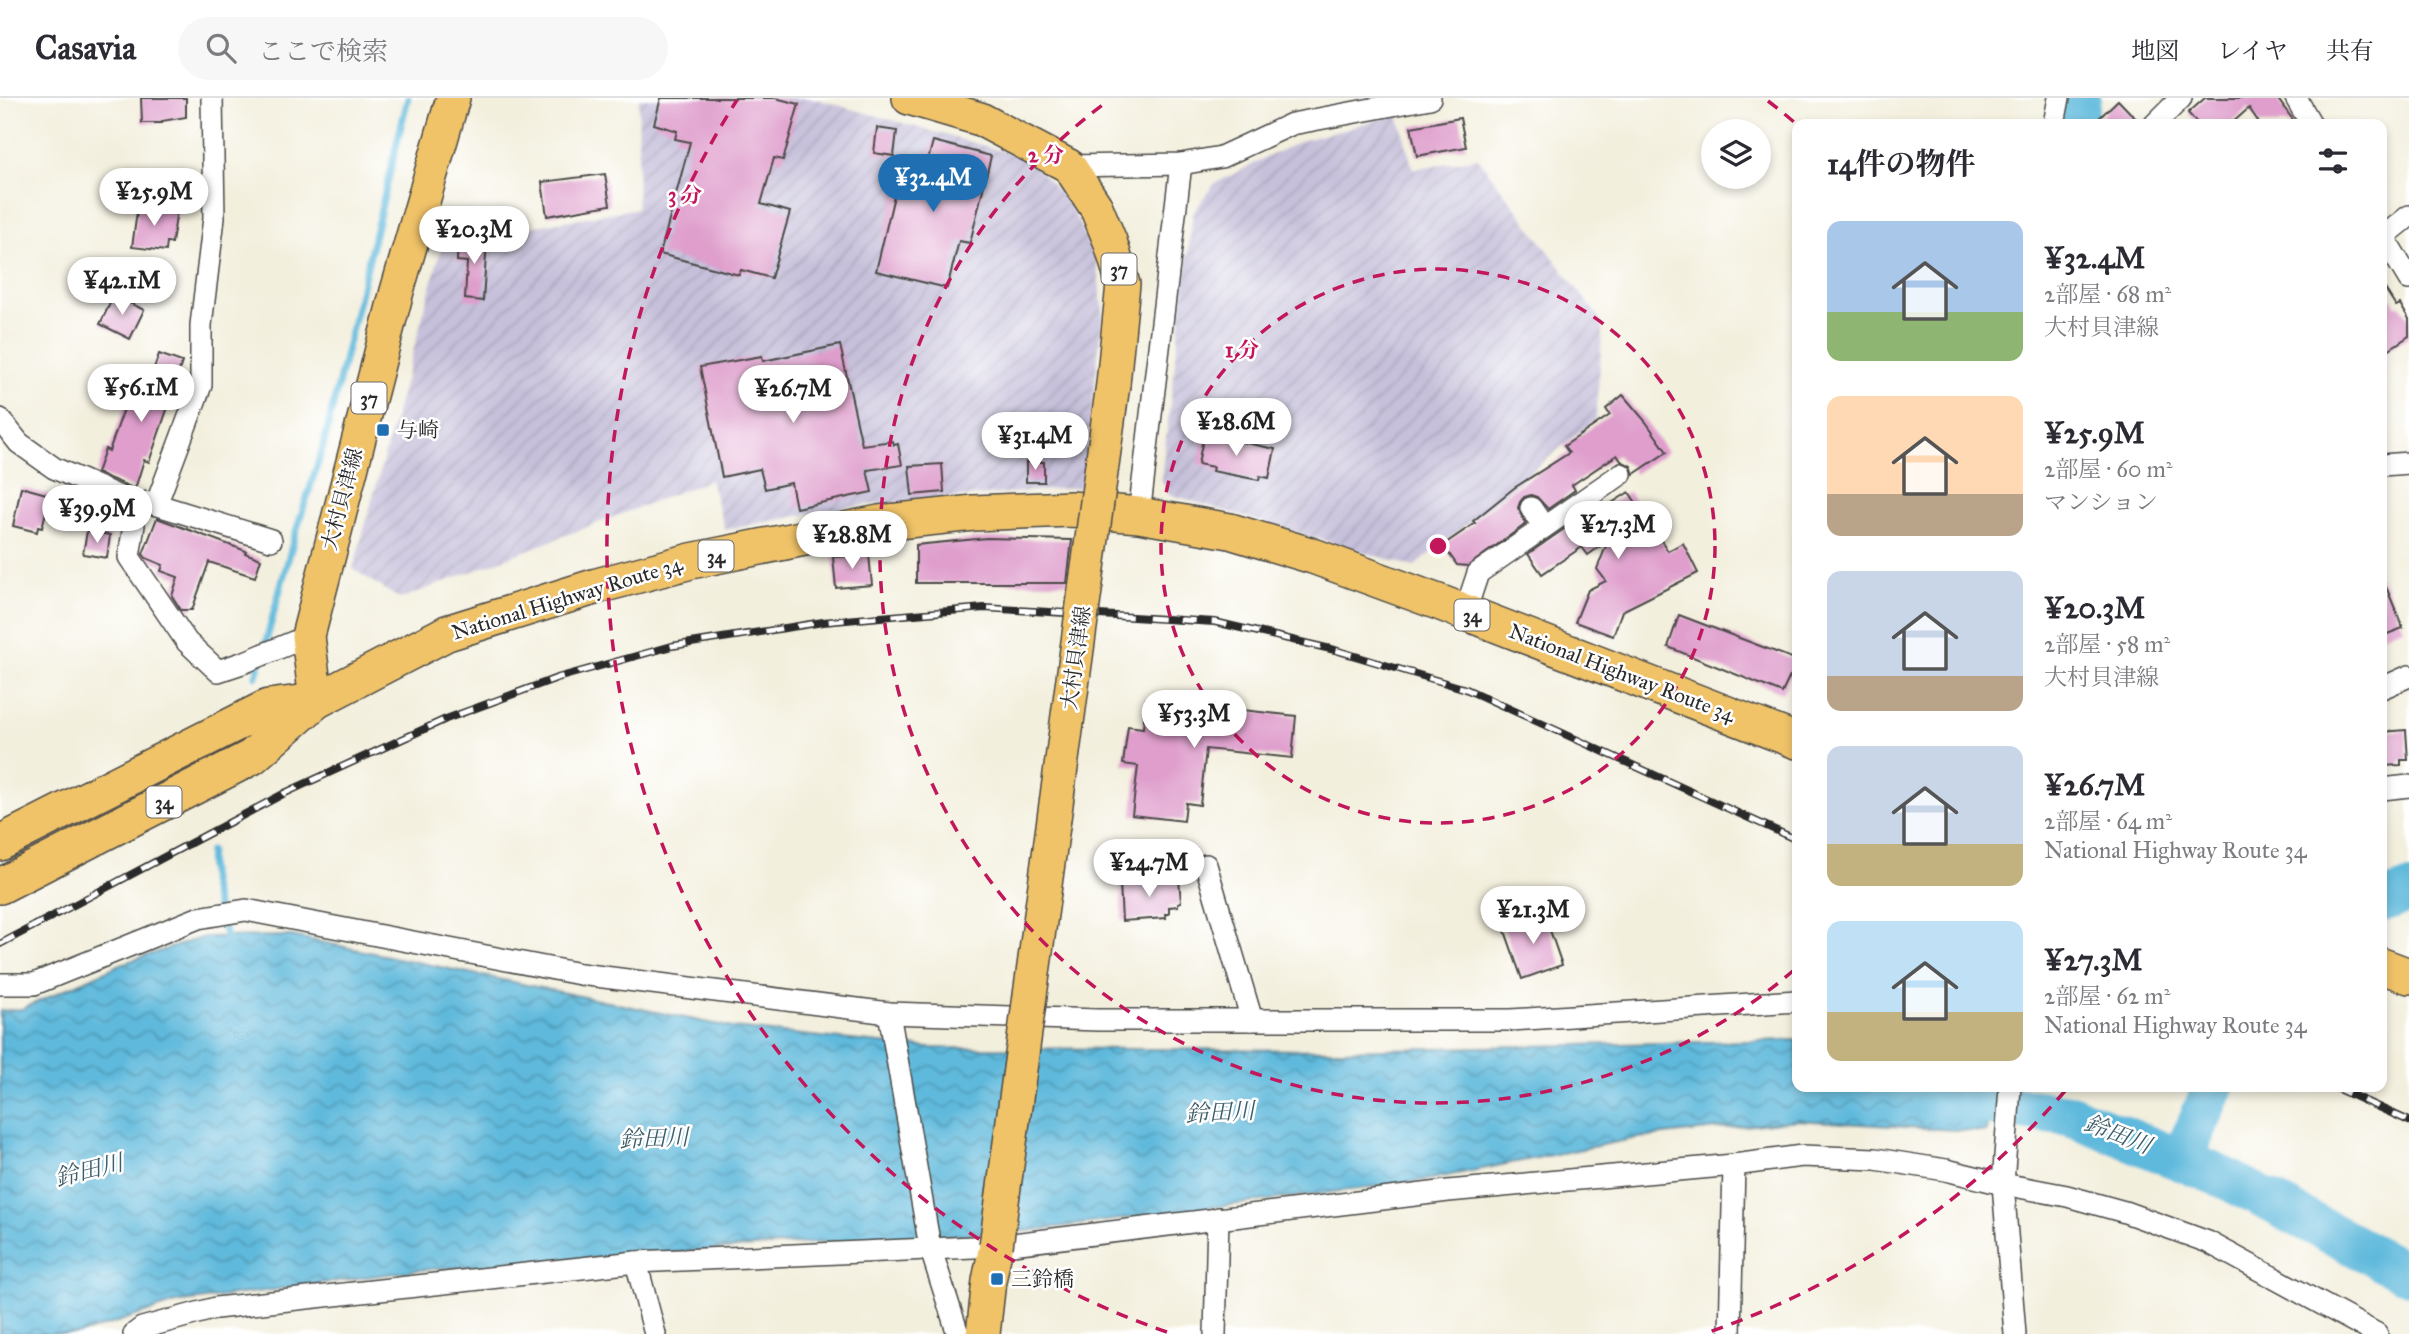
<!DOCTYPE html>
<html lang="ja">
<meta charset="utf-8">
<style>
body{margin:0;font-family:"IM FELL Great Primer","Noto Serif JP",serif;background:#f7f7f7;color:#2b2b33;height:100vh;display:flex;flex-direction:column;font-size:26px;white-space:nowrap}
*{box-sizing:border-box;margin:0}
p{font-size:23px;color:#7c7c81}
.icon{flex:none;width:38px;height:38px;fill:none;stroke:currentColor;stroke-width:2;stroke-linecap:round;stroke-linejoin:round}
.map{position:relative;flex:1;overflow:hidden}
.drawer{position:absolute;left:1792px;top:21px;width:595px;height:973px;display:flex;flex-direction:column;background:#fff;border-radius:14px;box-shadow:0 4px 10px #0003}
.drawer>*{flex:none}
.tools{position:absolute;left:1701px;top:21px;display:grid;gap:14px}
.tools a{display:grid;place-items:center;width:70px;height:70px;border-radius:50%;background:#fff;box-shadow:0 4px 10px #0003;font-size:35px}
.price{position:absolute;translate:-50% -60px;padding:0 16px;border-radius:24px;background:#fff;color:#222;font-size:23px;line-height:46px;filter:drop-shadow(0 2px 4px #0008)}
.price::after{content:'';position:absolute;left:50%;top:42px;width:21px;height:16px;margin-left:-10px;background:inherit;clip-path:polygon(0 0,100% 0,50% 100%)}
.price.on{background:#1f6fb2;color:#fff}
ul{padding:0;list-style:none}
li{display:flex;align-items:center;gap:21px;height:175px;padding:0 35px}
li span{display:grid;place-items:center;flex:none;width:196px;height:140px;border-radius:14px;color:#555}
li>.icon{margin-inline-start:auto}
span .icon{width:84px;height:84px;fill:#fffc;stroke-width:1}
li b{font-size:30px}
h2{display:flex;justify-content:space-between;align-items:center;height:84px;padding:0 35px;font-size:30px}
header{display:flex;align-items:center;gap:42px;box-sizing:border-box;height:98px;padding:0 35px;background:#fff;border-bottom:2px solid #e1e1e2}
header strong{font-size:33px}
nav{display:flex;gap:38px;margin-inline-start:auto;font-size:24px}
.search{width:490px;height:63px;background:#f7f7f7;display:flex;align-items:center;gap:18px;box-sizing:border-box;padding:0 24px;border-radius:38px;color:#7c7c81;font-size:26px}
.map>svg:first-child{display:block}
.industrial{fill:url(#industrial-furrows)}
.water{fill:url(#water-waves);stroke:#447284;stroke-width:2}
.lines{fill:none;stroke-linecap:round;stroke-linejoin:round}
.stream{stroke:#5eb9dc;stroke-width:7}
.river{stroke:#5eb9dc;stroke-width:42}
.building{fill:#df9ecc}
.minor-casing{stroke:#494846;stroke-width:24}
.primary-casing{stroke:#494846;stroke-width:36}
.trunk-casing{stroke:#494846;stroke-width:38}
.minor{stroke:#fff;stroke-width:21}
.primary{stroke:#f0c369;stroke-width:33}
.trunk{stroke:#f0c369;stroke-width:35}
.rail-casing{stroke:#2b2b2b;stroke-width:8}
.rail{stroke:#fff;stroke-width:5;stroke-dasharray:16;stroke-linecap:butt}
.primary-bridge-casing{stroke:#494846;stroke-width:36;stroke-linecap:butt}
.primary-bridge{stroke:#f0c369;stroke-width:33}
.ring{fill:none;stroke:#c2185b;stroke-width:3.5;stroke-dasharray:12 9}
.poi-dot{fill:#1f6fb2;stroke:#fff;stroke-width:2.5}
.labels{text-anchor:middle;stroke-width:5;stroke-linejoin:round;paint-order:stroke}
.shield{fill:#fff;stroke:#6b6b6b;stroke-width:2}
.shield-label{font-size:19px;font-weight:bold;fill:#2b2b2b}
.poi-label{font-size:21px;fill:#2b2b2b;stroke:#fff;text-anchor:start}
.street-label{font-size:21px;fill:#2b2b2b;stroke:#fff}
.water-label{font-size:23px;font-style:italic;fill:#3d5d69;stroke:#fff}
.centre{fill:#c2185b;stroke:#fff;stroke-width:3.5}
.ring-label{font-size:21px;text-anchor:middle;font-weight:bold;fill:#c2185b;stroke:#fff;stroke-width:5;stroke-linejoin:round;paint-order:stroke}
</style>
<header>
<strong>Casavia</strong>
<div class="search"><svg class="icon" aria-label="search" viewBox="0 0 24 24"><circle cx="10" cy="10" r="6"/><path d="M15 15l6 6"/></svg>ここで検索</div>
<nav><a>地図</a><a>レイヤ</a><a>共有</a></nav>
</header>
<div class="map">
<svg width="2409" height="1236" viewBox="0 0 2409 1236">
<defs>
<pattern id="industrial-furrows" width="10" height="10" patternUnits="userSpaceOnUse" patternTransform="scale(1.75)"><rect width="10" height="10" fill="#c6c0da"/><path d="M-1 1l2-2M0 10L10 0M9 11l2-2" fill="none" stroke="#aaa5bb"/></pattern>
<pattern id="water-waves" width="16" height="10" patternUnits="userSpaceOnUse" patternTransform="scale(1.75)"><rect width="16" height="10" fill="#5eb9dc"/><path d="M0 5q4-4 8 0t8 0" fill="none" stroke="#4e97b3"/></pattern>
</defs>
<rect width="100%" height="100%" fill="#fff"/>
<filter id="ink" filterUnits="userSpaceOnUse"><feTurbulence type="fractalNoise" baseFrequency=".0143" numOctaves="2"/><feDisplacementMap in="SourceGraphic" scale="14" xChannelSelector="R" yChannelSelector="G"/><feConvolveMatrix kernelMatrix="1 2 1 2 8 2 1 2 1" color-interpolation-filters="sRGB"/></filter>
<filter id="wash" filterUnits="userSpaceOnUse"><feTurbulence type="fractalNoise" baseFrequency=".00686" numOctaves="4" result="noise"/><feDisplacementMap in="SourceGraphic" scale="28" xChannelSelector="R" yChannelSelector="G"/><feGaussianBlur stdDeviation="1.57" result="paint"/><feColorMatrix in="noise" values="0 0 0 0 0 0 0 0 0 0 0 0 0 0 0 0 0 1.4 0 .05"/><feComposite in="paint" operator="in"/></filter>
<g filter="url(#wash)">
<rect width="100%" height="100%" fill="#f3efdd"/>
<g class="industrial">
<polygon points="639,0 813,0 1027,60 1069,105 1096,162 1103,213 1083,389 845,409 725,432 710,382 400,501 353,471 447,130 491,136 637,110"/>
<polygon points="1398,16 1413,71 1478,60 1603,225 1596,321 1414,469 1168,396 1161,381 1193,115 1214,86 1259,63 1301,43"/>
</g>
<polygon class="water" points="292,838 733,930 929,950 1342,952 1797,942 1797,989 1992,989 1986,1034 1797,1022 1637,1040 1426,1082 1027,1133 856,1142 418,1172 176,1205 80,1236 0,1236 0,913 22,911 121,866 204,839"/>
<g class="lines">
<g class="stream">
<polyline points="264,551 294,440 323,349 408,0"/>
<polyline points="256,578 261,562"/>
<path d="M210,753C206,784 221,819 229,848"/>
</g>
<g class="river">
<polyline points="2075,26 2080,0"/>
<polyline points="2382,803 2409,794"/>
<polyline points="1932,1002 1959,1003 2070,1017 2225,1080 2409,1176"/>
<polyline points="2182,1061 2214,989"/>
</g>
</g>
<g id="blocks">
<g class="building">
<polygon points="141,0 186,0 186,19 162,23 162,25 142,25"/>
<polygon points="661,0 775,0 799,6 783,62 774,60 761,106 790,114 771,180 741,172 739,177 660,156 690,44 675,41 677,33 654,26"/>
<polygon points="2205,0 2277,0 2296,26 2260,26 2249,10 2231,26 2198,26 2188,15"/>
<polygon points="2118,2 2141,26 2093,26"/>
<polygon points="1460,20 1466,49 1417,58 1411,29"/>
<polygon points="877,30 897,33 894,58 874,55"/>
<polygon points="933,43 991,58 970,145 959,143 947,190 876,173 903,60 927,66"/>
<polygon points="605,76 610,107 547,118 542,84"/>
<polygon points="138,107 177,112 172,145 167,144 166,153 132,149"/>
<polygon points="458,141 487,142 483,203 465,201 467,164 457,163"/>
<polygon points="2382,186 2396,208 2400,206 2409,221 2409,238 2382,256"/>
<polygon points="114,197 144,212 130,241 100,226"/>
<polygon points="840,247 862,347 893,343 894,347 898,346 902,367 867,372 872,394 796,410 791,385 765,391 760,371 722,379 700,269 762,258 763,263"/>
<polygon points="159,256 182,264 179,273 180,274 149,364 144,362 135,391 97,375 105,351 109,353 133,285 147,290"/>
<polygon points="1623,297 1646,324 1667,354 1634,376 1631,368 1621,363 1617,357 1572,387 1575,392 1548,411 1537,399 1531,397 1524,399 1520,404 1518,410 1526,426 1468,468 1457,467 1443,447 1475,425 1473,423 1514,390 1569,355 1564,348 1610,317 1606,311"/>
<polygon points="1204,336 1275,351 1269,380 1260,378 1259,382 1212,373 1213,369 1198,366"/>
<rect x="1026" y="364" width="18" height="20"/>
<polygon points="942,366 944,394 912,397 909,368"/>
<polygon points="21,389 50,397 42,430 38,429 37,434 13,428"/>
<polygon points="1629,394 1668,453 1683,445 1698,475 1622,513 1613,538 1575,524 1588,492 1606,483 1597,471 1608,443 1588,457 1582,449 1542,476 1528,456 1590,413 1593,417"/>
<polygon points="157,420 246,453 245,455 261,461 255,479 209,464 192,512 181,512 172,498 178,479 161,473 163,467 146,460 143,456"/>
<polygon points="87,433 110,437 107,460 83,456"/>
<polygon points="987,440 1072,442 1067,485 916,485 916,447"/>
<polygon points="869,457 872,487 836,490 833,459"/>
<polygon points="2382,479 2403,530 2382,538"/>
<polygon points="1679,517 1797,562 1797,581 1790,578 1782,595 1668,549"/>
<polygon points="1146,601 1296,618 1292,660 1206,651 1200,707 1186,705 1184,723 1132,717 1138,668 1123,666 1128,628 1143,630"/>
<polygon points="2406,632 2408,662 2401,662 2401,667 2382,668 2382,634"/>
<polygon points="1179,781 1181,804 1178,805 1178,808 1169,809 1169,816 1165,816 1166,820 1122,823 1120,785"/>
<polygon points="1544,815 1562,867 1522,881 1504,830"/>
</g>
</g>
</g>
<g filter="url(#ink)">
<use href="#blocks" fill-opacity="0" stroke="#494846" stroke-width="2"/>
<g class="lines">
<g class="minor-casing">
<g id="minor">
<polyline points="2296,0 2311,26"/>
<polyline points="2054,26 2059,0"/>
<polyline points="2155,26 2181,0"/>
<polyline points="1069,68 1181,66 1221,59 1292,26 1430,0"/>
<polyline points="2382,136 2409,181"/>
<polyline points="2383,139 2409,118"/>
<polyline points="0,321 19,345 54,370 120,399 134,427 129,459 187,544 218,573 245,564 308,538"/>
<polyline points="2382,367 2409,365"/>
<polyline points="142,407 148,404 271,442"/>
<polyline points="156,407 201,287 201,227 214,120 212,0"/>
<polyline points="1531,410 1544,429"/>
<polyline points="1139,417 1181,66"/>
<polyline points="1465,514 1478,475 1621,376"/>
<polyline points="2382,590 2409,578"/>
<polyline points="2382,691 2409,688"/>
<polyline points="1206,767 1252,922"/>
<polyline points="0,886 34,886 198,820 246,812 580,876 889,915 1098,922 1511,922 1797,903"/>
<polyline points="889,915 930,1149 958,1236"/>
<polyline points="2010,989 2003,1086 2015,1236"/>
<polyline points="636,1164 655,1236"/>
<polyline points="134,1236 142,1230 216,1210 636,1164 996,1148 1448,1093 1734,1067 1802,1058 1875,1061 1946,1072 2003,1086 2067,1098 2125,1114 2208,1144 2377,1236"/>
<polyline points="1215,1236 1218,1120"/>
<polyline points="1730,1236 1734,1067"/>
</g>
</g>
<g class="primary-casing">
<g id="primary">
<polyline points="909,0 980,21 1069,68 1096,109 1110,143 1123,186 1113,286"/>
<polyline points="316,603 308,538 397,193 453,0"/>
<polyline points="983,1236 989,1183 996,1148"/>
</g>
</g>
<g class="trunk-casing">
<g id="trunk">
<polyline points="0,745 268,609 316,603"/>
<polyline points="0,788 252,659 316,603 447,535 597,488 691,463 879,425 974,415 1071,411 1139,417 1230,433 1313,458 1441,505 1797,643"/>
<polyline points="2382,868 2409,878"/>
</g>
</g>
<use href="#minor" class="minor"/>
<use href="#primary" class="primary"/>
<use href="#trunk" class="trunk"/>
<g class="rail-casing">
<g id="rail">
<polyline points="0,846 285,695 446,621 557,580 672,548 823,524 984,510 1215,524 1335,552 1466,591 1797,742"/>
<polyline points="2334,989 2409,1023"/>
</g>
</g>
<use href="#rail" class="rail"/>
<g class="primary-bridge-casing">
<polyline id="primary-bridge" points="996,1148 1113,286"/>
</g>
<use href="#primary-bridge" class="primary-bridge"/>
</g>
</g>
<g class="ring">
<circle cx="1438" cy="448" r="277"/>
<path d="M1794 872A554 554 0 1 1 1108 3M1768 3A554 554 0 0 1 1794 24"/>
<path d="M2065 993A831 831 0 0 1 1709 1234M1167 1234A831 831 0 0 1 737 2"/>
</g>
<g class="poi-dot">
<rect x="376" y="325" width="14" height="14" rx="3.5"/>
<rect x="990" y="1174" width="14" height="14" rx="3.5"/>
</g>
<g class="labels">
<g class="shield">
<rect x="1101.5" y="155.5" width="35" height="31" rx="5"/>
<rect x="351.5" y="284.5" width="35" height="31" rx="5"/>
<rect x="698.5" y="442.5" width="35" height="31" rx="5"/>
<rect x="1454.5" y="501.5" width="35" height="31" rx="5"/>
<rect x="146.5" y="688.5" width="35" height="31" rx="5"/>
</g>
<g class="shield-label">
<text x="1119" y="178">37</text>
<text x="369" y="307">37</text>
<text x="716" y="465">34</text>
<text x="1472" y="524">34</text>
<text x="164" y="711">34</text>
</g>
<g class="poi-label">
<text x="397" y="339">与崎</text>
<text x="1011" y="1188">三鈴橋</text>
</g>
<g class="street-label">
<text transform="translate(342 401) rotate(-75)" y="7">大村貝津線</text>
<text transform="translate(567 500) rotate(-17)" y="7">National Highway Route 34</text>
<text transform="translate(1076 560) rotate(-82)" y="7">大村貝津線</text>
<text transform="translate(1622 575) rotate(21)" y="7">National Highway Route 34</text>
</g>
<g class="water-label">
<text transform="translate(1220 1014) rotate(-3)" y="8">鈴田川</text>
<text transform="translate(2118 1036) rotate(21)" y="8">鈴田川</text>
<text transform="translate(654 1040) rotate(-2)" y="8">鈴田川</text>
<text transform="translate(89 1072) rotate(-14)" y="8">鈴田川</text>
</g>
</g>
<circle cx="1438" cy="448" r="10" class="centre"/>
<g class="ring-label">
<text x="1046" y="64">2 分</text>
<text x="685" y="104">3 分</text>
<text x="1242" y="259">1 分</text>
</g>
</svg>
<div class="tools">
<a><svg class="icon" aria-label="layers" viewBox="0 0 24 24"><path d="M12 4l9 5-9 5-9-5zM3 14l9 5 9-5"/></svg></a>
</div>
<b class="price on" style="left:933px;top:116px">¥32.4M</b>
<b class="price" style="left:154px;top:130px">¥25.9M</b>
<b class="price" style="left:474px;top:168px">¥20.3M</b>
<b class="price" style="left:122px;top:219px">¥42.1M</b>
<b class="price" style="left:141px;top:326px">¥56.1M</b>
<b class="price" style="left:793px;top:327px">¥26.7M</b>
<b class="price" style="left:1236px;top:360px">¥28.6M</b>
<b class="price" style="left:1035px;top:374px">¥31.4M</b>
<b class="price" style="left:97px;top:447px">¥39.9M</b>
<b class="price" style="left:1618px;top:463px">¥27.3M</b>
<b class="price" style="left:852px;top:473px">¥28.8M</b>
<b class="price" style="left:1194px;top:652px">¥53.3M</b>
<b class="price" style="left:1149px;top:801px">¥24.7M</b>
<b class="price" style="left:1533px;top:848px">¥21.3M</b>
<section class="drawer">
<h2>14件の物件<svg class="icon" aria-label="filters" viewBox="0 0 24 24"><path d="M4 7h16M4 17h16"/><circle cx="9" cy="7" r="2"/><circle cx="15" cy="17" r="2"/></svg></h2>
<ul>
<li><span style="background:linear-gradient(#a9c7e8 65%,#8fb573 0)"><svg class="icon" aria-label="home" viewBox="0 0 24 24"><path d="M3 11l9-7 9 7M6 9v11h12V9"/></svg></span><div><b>¥32.4M</b><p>2部屋 · 68 m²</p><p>大村貝津線</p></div></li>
<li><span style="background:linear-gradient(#ffd9b3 70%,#b9a48a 0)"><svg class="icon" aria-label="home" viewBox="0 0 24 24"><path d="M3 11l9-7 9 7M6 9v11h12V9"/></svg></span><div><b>¥25.9M</b><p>2部屋 · 60 m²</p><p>マンション</p></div></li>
<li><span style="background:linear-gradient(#c9d6e8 75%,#b9a48a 0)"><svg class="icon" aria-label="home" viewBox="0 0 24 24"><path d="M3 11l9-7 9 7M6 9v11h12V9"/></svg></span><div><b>¥20.3M</b><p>2部屋 · 58 m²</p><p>大村貝津線</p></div></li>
<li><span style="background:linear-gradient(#c9d6e8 70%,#c2b280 0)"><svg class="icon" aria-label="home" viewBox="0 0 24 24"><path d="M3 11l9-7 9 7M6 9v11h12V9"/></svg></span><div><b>¥26.7M</b><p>2部屋 · 64 m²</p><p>National Highway Route 34</p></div></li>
<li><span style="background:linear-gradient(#bfe0f5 65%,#c2b280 0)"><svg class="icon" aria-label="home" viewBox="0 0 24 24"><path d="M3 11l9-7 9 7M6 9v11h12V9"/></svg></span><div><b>¥27.3M</b><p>2部屋 · 62 m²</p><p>National Highway Route 34</p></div></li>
</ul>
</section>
</div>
